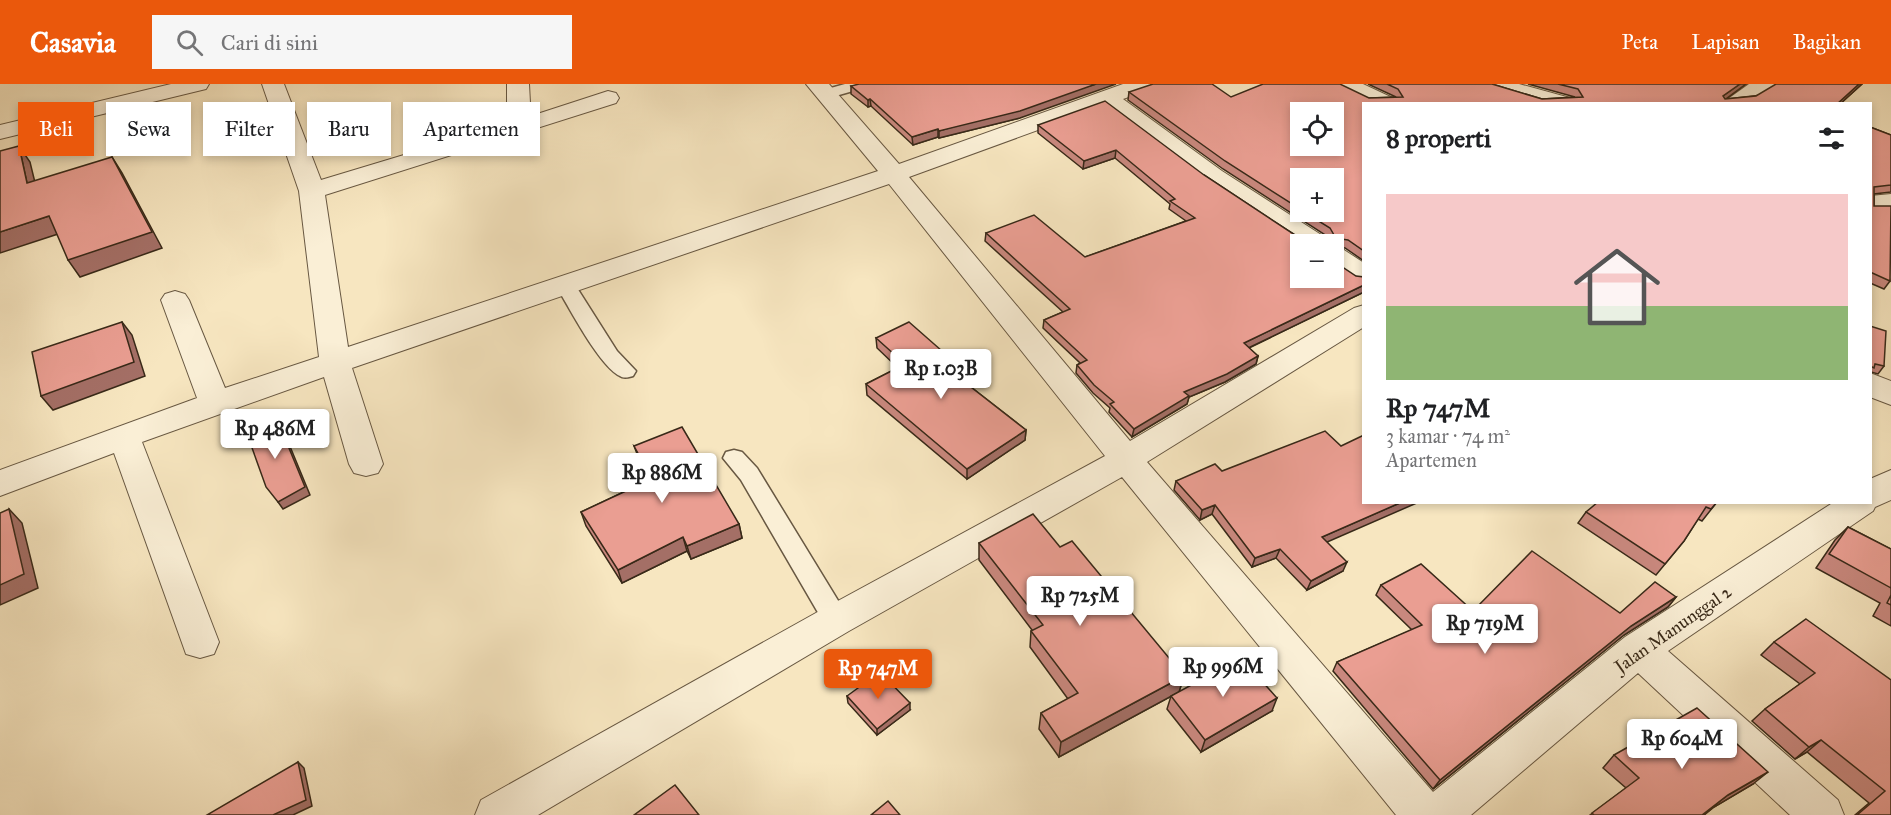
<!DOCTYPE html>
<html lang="id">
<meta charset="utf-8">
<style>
body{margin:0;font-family:"IM FELL Great Primer",serif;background:#f6f6f6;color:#202124;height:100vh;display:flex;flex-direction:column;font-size:22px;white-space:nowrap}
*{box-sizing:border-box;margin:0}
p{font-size:20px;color:#757577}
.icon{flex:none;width:33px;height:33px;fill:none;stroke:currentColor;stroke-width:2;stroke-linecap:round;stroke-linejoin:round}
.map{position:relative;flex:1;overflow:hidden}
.panel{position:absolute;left:1362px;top:18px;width:510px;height:402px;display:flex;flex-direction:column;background:#fff;border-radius:0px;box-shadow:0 3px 9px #0003}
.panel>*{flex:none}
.hud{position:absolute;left:18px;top:18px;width:570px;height:54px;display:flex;gap:12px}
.fabs{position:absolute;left:1290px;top:18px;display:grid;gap:12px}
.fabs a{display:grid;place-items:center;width:54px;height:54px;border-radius:0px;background:#fff;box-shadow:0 3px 9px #0003;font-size:30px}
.price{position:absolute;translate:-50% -51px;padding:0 14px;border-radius:6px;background:#fff;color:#222;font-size:20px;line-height:39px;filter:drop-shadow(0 2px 3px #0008)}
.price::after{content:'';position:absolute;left:50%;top:36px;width:18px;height:14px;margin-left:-9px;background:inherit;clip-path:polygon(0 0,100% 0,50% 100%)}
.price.current{background:#ea580c;color:#fff}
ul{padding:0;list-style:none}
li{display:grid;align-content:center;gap:12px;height:318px;padding:0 24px}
li span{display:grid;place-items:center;height:186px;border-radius:0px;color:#555}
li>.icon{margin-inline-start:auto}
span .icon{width:108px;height:108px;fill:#fffc;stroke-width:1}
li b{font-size:26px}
h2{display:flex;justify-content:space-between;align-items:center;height:72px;padding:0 24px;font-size:26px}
.tag{padding:0 21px;border-radius:0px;background:#fff;box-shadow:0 3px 9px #0003;font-size:21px;line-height:54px}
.tag.current{background:#ea580c;color:#fff}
header{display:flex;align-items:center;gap:36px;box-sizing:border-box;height:84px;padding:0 30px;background:#ea580c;color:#fff}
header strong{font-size:28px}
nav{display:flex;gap:33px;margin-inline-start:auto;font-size:21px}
.search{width:420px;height:54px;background:#f6f6f6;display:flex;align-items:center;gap:15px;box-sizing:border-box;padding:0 21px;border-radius:0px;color:#757577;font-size:22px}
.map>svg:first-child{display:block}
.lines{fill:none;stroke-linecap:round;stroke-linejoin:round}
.service-casing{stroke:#685842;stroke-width:3}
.minor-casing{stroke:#685842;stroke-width:2}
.service{fill:#faefd6;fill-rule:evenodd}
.minor{fill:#faefd6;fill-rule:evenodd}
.wall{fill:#c9887e;stroke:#382918;stroke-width:1.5;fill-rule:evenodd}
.shaded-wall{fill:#a46f66;stroke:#382918;stroke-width:1.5}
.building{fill:#ea9e92;stroke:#382918;stroke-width:1.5;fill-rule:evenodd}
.labels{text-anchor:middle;stroke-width:6;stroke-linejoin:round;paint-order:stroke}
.street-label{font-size:18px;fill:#382918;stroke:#faefd6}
</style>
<header>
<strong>Casavia</strong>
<div class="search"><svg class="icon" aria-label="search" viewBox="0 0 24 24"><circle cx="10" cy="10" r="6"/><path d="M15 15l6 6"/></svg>Cari di sini</div>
<nav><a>Peta</a><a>Lapisan</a><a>Bagikan</a></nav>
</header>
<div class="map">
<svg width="1891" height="731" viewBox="0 0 1891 731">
<rect width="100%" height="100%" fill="#f7e6c0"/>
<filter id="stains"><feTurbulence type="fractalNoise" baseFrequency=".00333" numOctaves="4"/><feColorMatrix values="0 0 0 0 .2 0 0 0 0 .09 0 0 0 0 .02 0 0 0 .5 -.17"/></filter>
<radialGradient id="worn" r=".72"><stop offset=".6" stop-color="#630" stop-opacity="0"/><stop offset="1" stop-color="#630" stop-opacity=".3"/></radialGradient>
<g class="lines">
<g class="service-casing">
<g id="service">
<polygon points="845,0 869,0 867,3 825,15 817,10 820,7"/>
<path d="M565,194L572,196L617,267L636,287L633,292C629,293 624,295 620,292C599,282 568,221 555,200L558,196Z"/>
<polygon points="734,366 742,368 757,384 845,528 849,536 845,544 836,547 827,544 741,396 723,374 726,368"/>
</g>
</g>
<g class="minor-casing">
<g id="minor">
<polygon points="171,0 209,0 206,5 0,55 0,41"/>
<polygon points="262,0 284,0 321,96 500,42 507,25 507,0 529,0 530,19 528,33 608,7 616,9 619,14 616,19 325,111 348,263 878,87 806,0 829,0 899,80 1123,0 1155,0 1152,5 1123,15 1222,87 1326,154 1330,160 1300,161 1204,97 1104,22 909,93 1130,357 1354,224 1364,221 1364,243 1147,378 1433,708 1625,553 1834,418 1870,418 1870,395 1891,386 1891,416 1875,423 1873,427 1668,567 1838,716 1844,731 1790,731 1638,589 1471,731 1396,731 1122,393 849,547 538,731 475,731 481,716 823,525 1105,372 889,100 352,284 383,380 378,389 366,392 354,389 349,380 324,293 142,358 219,558 214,570 200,574 186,570 114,369 0,412 0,386 197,314 161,216 165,210 175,207 185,210 189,216 225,304 319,273 299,107"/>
<polygon points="1335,0 1363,0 1395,15 1398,20 1368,20 1338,5"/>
<polygon points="1486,0 1519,0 1574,15 1577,20 1539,20 1489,5"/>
<path d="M1749,0H1775C1762,19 1741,20 1721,20Z"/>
<polygon points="1891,110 1891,128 1870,128 1870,112"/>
<polygon points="1334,164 1344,166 1364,179 1364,200 1354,198 1334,184"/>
<polygon points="1870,289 1891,297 1891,321 1870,313"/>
</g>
</g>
<use href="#service" class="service"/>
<use href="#minor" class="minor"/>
</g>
<g class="wall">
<path d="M1368,0H1492L1542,15L1575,13L1528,0H1746L1726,15L1862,0L1840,20H1364V177L1345,164L1335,163V178L1364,208L1249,264L1258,272L1256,280L1225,298L1189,313L1187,320L1132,353L1109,328L1110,324L1093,309L1076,289L1077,281L1080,279L1043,244L1044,236L1063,228L985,157L986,149L1085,173L1186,137L1169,125L1170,120L1115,74L1083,85L1038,49V41L1204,91L1301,155L1329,154L1327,152L1223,85L1128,16L1129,8L1231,13L1369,14L1396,13ZM1300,94L1334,128H1300Z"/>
<polygon points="851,2 1020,34 939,54 938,53 913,61 871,22 868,23 851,10"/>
<polygon points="1870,43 1891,51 1891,108 1874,110 1874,122 1890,197 1884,205 1870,199"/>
<polygon points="1870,242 1884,282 1878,290 1871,288"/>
<polygon points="876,254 950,284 948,285 1026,346 1025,356 967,395 867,311 866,300 898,284 877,264"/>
<polygon points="634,362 739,440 742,454 691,475 687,467 622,499 586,442 581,428 649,396 639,375"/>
<polygon points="1341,362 1327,458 1343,487 1307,506 1276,474 1252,483 1212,430 1200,436 1174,406 1176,397"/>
<polygon points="1717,418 1702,437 1698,435 1684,457 1656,491 1578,439 1586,428"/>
<polygon points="1848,443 1891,465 1891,542 1873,532 1880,519 1816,484 1835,456"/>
<polygon points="979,459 1060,463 1184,592 1179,608 1059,673 1039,645 1041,629 1068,615 1030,563 1031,547 1032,546 979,476"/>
<polygon points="1381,501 1473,527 1620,529 1676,513 1668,523 1624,551 1433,705 1333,587 1337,578 1412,546 1376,511"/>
<polygon points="1774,558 1891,596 1891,731 1855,731 1869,719 1807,668 1795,675 1752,637 1765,625 1800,600 1761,571"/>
<polygon points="847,612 910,626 877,651 848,619"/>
<polygon points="1171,612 1272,627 1201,668 1167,625"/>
<polygon points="1614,671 1753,700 1714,723 1704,731 1590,731 1626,704 1603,684"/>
</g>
<g class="shaded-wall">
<polygon points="1096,0 1116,0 1020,34 939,54 939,47"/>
<polygon points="1740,0 1746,0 1719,20 1723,12"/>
<polygon points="1859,0 1862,0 1840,20 1837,20"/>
<polygon points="870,15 871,22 868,23 868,16"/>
<polygon points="938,45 938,53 913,61 912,53"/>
<polygon points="19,62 30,78 39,115 27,99"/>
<polygon points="1116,66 1115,74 1083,85 1084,77"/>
<polygon points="112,73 122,89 162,164 80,193 68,176"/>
<polygon points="49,132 61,149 0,169 0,148"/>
<polygon points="1364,201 1364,208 1242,267 1244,259"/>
<polygon points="122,238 132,251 145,292 53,326 41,312"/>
<polygon points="1258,272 1256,280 1225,298 1189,313 1187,320 1132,353 1134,345 1184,308"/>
<polygon points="950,274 950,284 940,290 940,279"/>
<polygon points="277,335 282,343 310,411 283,425 278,418"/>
<polygon points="1026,346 1025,356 967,395 967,385"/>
<polygon points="1402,418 1419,418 1318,462 1322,453"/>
<polygon points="1215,421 1212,430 1200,436 1202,426"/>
<polygon points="9,425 22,439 38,504 0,521 0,501"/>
<polygon points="739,440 742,454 691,475 687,462"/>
<polygon points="683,453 687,467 622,499 618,486"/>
<polygon points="1280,465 1276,474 1252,483 1255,474"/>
<polygon points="1347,478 1343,487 1307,506 1311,497"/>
<polygon points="1676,513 1668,523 1624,551 1433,705 1440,696 1631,542"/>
<polygon points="1184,592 1179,608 1059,673 1061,658"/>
<polygon points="1277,614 1272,627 1201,668 1205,656"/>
<polygon points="910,619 910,626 877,651 877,645"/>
<polygon points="1821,656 1807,668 1795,675 1809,663"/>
<polygon points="298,678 304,684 312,722 293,731 273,731"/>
<polygon points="1768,688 1753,700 1714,723 1704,731 1702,731 1728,711"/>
</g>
<g class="building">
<polygon points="859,0 1096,0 1020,27 939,47 938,45 912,53 870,15 868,16 851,2"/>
<path d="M1153,0H1212L1231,13L1263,0H1340L1369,14L1403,13L1398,5L1387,0H1492L1542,15L1583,13L1578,5L1558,0H1740L1723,12L1725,15L1756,12L1776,0H1859L1837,20H1364V167L1348,156L1335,154V178L1356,192L1364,193V201L1244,259L1258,272L1227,290L1184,308L1189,312L1134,345L1110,320L1114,318L1094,301L1077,281L1087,276L1044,236L1070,225L986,149L1034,131L1085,173L1195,134L1170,117L1175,115L1116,66L1084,77L1038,41L1105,17L1204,91L1301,155L1333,154L1334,151L1330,144L1304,128H1334V94H1300V125L1225,77L1129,8ZM1300,28H1334V62H1300ZM1300,160H1334V194H1300Z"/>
<polygon points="1870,43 1891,51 1891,101 1874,103 1874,122 1891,122 1890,197 1870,188"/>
<polygon points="19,62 27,99 112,73 152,148 68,176 49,132 0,148 0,67"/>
<polygon points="122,238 134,278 41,312 32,268"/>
<polygon points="909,238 950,274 940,279 1026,346 967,385 866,300 905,280 876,254"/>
<polygon points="1870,242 1886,247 1884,282 1875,280 1874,284 1870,282"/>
<polygon points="277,335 305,403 278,418 266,403 246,347"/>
<polygon points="682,343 739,440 687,462 683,453 618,486 581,428 652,395 634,362"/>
<polygon points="1325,347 1341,362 1364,351 1364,418 1402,418 1322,453 1347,478 1311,497 1280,465 1255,474 1215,421 1202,426 1176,397 1215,380 1222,387"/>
<polygon points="1598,418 1717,418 1711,425 1706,423 1684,457 1665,480 1586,428"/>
<polygon points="9,425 24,490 0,501 0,429"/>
<polygon points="1033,430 1060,463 1072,457 1184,592 1061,658 1041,629 1078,609 1031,547 1043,541 979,459"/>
<polygon points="1848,443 1891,465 1891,504 1829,470"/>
<polygon points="1532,467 1620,529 1655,498 1676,513 1631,542 1440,696 1337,578 1422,541 1381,501 1421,480 1473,527"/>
<polygon points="1891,511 1891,521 1887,519"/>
<polygon points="1806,535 1891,596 1891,731 1857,731 1885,707 1821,656 1809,663 1765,625 1815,589 1774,558"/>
<polygon points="1241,574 1277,614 1205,656 1171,612"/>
<polygon points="880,588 910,619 877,645 847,612"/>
<polygon points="1697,624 1768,688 1728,711 1702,731 1594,731 1592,729 1639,694 1614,671"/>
<polygon points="298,678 306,716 273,731 207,731"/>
<polygon points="675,701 699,731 634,731"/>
<polygon points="888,717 900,731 871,731"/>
</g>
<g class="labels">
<g class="street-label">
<text transform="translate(1673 545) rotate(-35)" y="6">Jalan Manunggal 2</text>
</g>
</g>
<rect width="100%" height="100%" filter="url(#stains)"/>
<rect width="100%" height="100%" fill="url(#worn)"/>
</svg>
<div class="fabs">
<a><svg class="icon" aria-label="locate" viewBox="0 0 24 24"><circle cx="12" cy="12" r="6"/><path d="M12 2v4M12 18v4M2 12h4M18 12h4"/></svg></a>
<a>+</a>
<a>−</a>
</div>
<b class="price" style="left:941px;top:316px">Rp 1.03B</b>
<b class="price" style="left:275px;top:376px">Rp 486M</b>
<b class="price" style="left:662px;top:420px">Rp 886M</b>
<b class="price" style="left:1080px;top:543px">Rp 725M</b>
<b class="price" style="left:1485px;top:571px">Rp 719M</b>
<b class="price" style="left:1223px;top:614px">Rp 996M</b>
<b class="price current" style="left:878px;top:616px">Rp 747M</b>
<b class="price" style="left:1682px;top:686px">Rp 604M</b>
<div class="hud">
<a class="tag current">Beli</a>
<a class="tag">Sewa</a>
<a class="tag">Filter</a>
<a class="tag">Baru</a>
<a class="tag">Apartemen</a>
</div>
<section class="panel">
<h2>8 properti<svg class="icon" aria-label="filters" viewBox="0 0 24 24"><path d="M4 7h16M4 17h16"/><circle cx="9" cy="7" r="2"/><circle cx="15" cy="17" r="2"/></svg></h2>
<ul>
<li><span style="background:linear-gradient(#f6c9c9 60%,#8fb573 0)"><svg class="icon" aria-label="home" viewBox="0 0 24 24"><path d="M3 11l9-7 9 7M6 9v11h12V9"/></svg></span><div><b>Rp 747M</b><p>3 kamar · 74 m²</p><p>Apartemen</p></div></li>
</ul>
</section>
</div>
